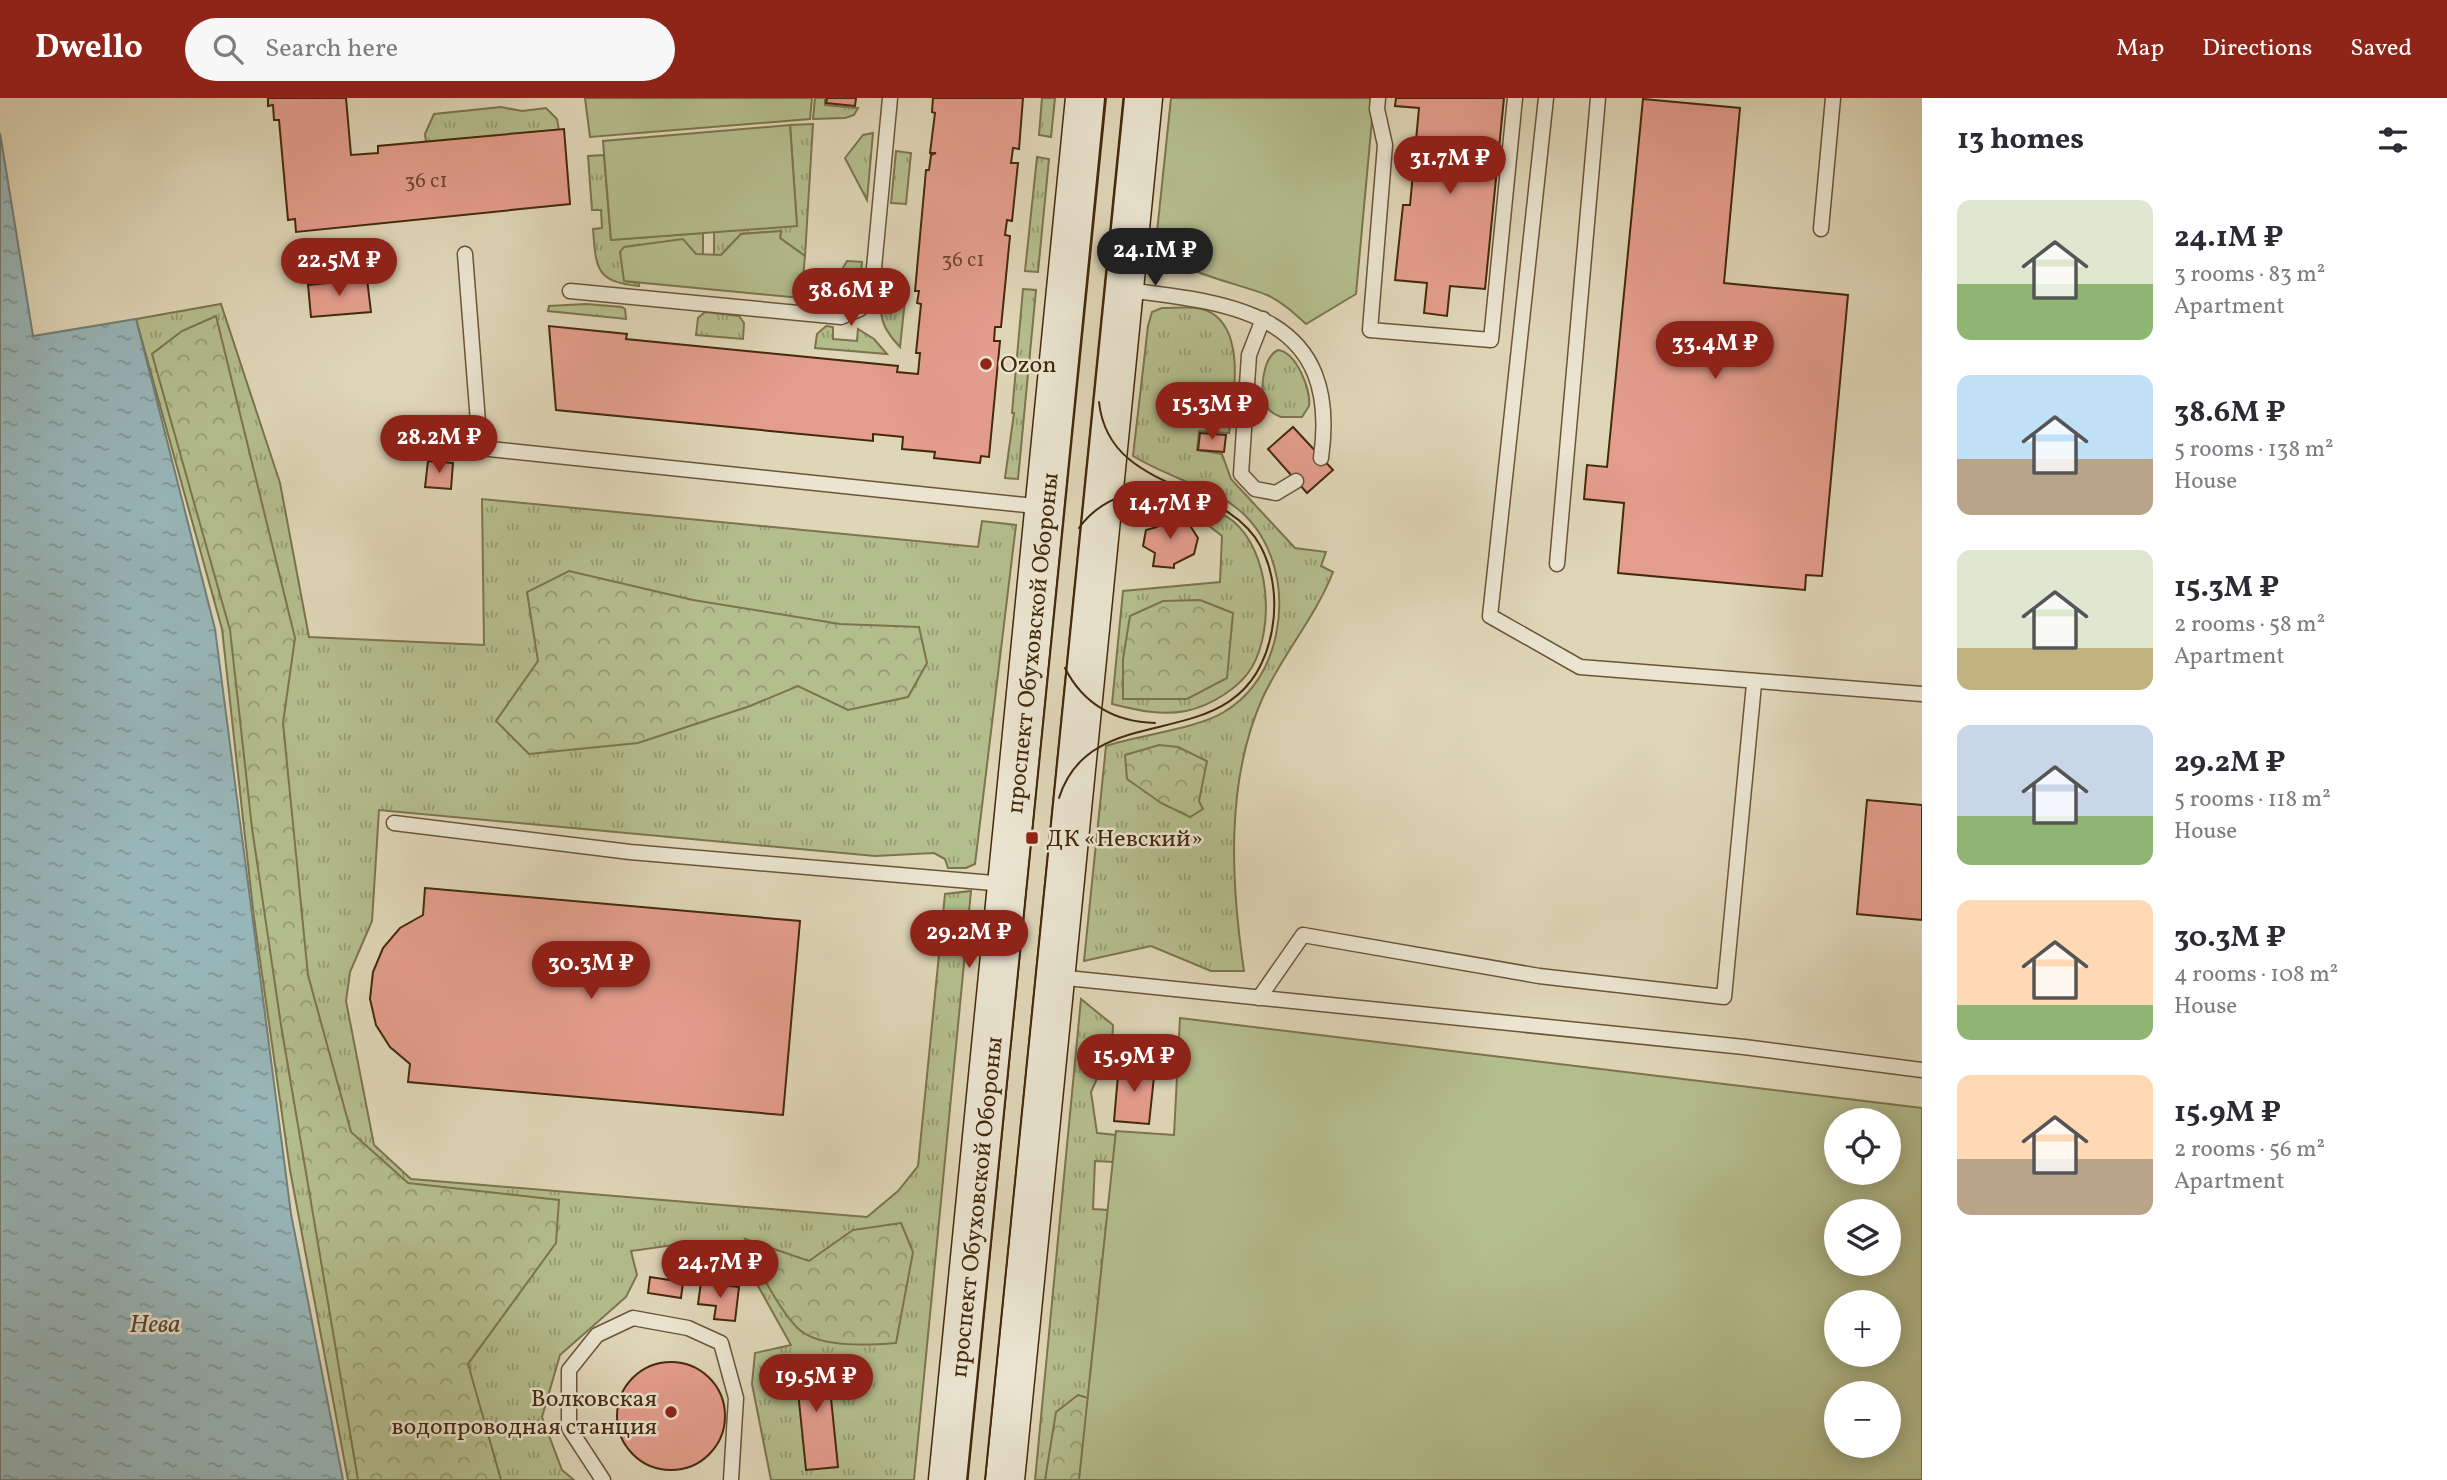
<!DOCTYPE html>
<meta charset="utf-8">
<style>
body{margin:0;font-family:Vollkorn,serif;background:#f7f7f7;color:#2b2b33;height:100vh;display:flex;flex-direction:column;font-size:26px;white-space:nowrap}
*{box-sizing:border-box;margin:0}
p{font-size:23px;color:#7c7c81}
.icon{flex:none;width:38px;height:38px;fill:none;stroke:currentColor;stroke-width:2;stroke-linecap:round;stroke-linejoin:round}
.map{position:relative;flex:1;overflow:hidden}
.details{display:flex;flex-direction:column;background:#fff;width:525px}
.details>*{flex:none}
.fabs{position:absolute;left:1824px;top:1010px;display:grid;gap:14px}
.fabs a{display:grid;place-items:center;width:77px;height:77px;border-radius:50%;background:#fff;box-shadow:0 4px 18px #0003;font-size:35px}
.price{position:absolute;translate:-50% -60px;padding:0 16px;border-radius:24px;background:#8f2418;color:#fff;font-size:23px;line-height:46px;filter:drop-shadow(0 2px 4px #0008)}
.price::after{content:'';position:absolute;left:50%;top:42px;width:21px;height:16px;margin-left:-10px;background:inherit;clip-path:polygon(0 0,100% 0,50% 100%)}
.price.on{background:#222;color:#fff}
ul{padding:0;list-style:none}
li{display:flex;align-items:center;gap:21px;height:175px;padding:0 35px}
li span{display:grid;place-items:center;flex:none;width:196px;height:140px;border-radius:14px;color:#555}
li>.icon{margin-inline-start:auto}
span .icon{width:84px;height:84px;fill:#fffc;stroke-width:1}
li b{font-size:30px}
h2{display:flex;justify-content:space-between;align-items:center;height:84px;padding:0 35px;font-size:30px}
header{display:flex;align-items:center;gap:42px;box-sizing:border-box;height:98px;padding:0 35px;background:#8f2418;color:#fff}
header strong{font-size:33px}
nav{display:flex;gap:38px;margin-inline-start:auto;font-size:24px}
.search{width:490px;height:63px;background:#f7f7f7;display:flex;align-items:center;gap:18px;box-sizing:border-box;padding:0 24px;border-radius:38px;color:#7c7c81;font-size:26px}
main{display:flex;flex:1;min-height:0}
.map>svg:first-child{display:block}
.grass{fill:url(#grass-tufts);stroke:#7c744c;stroke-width:2}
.forest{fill:url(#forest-crowns);stroke:#7c744c;stroke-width:2}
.park{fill:#b4bd8d;stroke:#7c744c;stroke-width:2;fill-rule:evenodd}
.water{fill:url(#water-ripples);stroke:#767e73;stroke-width:2}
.building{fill:#e49d8d;stroke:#442a0b;stroke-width:2}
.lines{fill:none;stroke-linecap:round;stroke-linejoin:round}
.service-casing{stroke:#6b5536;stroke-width:17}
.secondary-casing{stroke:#442a0b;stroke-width:41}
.service{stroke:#eae4d0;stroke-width:14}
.secondary{stroke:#eae4d0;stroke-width:38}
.tram{stroke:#442a0b;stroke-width:2}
.poi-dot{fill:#8f2418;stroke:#eae4d0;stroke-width:2.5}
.labels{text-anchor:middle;stroke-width:5;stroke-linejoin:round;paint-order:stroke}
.number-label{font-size:21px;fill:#6c472c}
.poi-label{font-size:24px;fill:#442a0b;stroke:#eae4d0;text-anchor:start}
.street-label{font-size:24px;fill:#442a0b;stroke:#eae4d0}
.water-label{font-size:26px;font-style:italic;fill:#55462e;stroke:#eae4d0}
</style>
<header>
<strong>Dwello</strong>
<div class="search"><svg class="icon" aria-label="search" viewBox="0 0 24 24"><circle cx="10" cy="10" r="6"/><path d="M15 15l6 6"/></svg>Search here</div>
<nav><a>Map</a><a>Directions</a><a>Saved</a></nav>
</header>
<main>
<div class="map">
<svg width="1922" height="1382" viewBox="0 0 1922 1382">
<defs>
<pattern id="grass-tufts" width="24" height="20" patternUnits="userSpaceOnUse" patternTransform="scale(1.75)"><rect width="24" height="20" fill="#b4bd8d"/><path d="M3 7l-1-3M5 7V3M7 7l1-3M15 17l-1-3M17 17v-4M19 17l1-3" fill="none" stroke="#949a71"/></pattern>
<pattern id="forest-crowns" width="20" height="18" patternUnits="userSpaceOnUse" patternTransform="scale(1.75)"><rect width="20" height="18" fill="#b4bd8d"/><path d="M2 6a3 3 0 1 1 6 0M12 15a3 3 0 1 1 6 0" fill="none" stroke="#949a71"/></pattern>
<pattern id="water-ripples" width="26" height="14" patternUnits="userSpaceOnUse" patternTransform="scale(1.75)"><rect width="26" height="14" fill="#98b6b9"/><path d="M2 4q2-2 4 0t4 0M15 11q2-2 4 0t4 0" fill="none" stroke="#7e9495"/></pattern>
</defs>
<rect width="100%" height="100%" fill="#dfd6b7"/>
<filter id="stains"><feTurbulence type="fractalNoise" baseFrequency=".00286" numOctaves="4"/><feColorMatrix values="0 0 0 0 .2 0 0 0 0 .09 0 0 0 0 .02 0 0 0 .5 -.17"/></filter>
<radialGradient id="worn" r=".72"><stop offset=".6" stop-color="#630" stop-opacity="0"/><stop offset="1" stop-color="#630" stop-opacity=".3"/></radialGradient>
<g class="grass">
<polygon points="815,0 825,0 825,7 858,10 854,17 845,20 813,21"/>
<polygon points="1042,0 1055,0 1051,39 1039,37"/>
<polygon points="501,9 522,13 546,10 557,21 559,32 426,44 425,36 434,16"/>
<polygon points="813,26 805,158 780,140 781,133 741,136 721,157 714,157 714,134 797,127 790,27"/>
<polygon points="873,35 867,102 845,60 863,37"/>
<polygon points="896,53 911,55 906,106 891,105"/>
<path d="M604,57L611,142L703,135V157L624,183L639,185V188C596,184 596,171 593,131L602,130L601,112H592L588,58Z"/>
<polygon points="1037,59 1049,61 1038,174 1025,173"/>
<polygon points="847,163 862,164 860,185 843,204 820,205 820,197 827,197"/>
<polygon points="1023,191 1036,192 1018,381 1005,380 1014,315 1012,315"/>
<path d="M881,200L905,202L900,249C885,233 879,222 881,200Z"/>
<polygon points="221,206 280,385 309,539 484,547 482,401 978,449 982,423 1016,427 975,766 966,770 948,770 945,761 934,755 875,758 379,712 372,823 350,874 346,903 374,1047 411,1081 867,1119 898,1093 918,1068 945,796 971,793 914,1382 771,1382 752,1286 755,1255 791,1247 753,1179 695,1144 631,1153 637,1177 626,1199 560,1257 542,1319 562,1372 574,1382 348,1382 290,1072 254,820 222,531 136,221"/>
<polygon points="586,206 622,209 625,211 626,221 548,213 549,208"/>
<path d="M1162,210C1179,210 1202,206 1216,218C1245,242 1233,303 1229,335L1199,333L1197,352L1222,356L1231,381L1295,450L1326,454L1321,468L1333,474C1316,518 1283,556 1263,599C1225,683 1231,785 1244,873H1211L1151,848L1084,863L1106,648C1139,637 1196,631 1224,614C1252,597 1269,569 1276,537C1287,484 1270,426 1220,399C1191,384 1161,375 1133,358L1148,228L1152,214Z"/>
<polygon points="705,214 739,218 744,225 743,241 696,237 698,220"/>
<polygon points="826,228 833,229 833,241 857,243 858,231 874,241 887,256 815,250 817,236"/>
<path d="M1278,252C1296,254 1311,291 1309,308L1302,319H1281C1276,317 1270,314 1267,309C1258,295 1263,259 1278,252Z"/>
<path d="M1195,403C1207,409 1222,414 1233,423C1270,454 1275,529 1252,569C1240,590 1210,608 1186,613C1160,618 1137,612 1112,606L1123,493L1220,484L1222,438L1195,417Z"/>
<polygon points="1081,901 1113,927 1112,948 1091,994 1097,1035 1116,1037 1113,1064 1095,1063 1093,1111 1108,1112 1079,1382 1035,1382"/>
</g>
<g class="forest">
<polygon points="216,218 295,540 283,625 308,877 351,1034 408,1085 559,1102 556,1145 468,1266 501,1382 358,1382 281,927 252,730 230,532 152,256 182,233"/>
<polygon points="569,473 693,502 840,526 919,529 927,565 908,599 848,612 798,588 750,608 638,645 529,656 496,623 538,563 527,494"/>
<polygon points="1200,502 1233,515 1227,580 1187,601 1123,601 1123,561 1130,518 1163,503"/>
<polygon points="1159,647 1178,649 1207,663 1199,703 1203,711 1190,719 1161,705 1127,681 1125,657"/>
<path d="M901,1125L913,1154L896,1245C870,1247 823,1250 801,1233C783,1219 753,1163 745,1141L809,1163L853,1132Z"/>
<polygon points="1078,1297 1109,1306 1103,1382 1045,1382 1056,1314"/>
</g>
<g class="park">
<polygon points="585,0 812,0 810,21 590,39"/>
<path d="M1171,0H1374L1356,196L1306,226C1294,215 1282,204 1267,197C1236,184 1173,175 1156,144Z"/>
<polygon points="790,27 797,128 611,142 603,43"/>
<polygon points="781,133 780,140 805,158 801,200 624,183 620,154 624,149 683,141 696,156 721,157 741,136"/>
<path d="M1180,920L1922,1010V1382H1079L1116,1033L1174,1037ZM1888,1022V1074H1836V1022ZM1836,1113H1888V1166H1836ZM1888,1204V1256H1836V1204ZM1888,1295V1348H1836V1295Z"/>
</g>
<polygon class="water" points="0,35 33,238 136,221 215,531 291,1116 343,1382 0,1382"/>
<g class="building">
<polygon points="268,0 346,0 351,57 378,55 378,48 564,31 570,106 296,134 295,121 288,122 279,22 274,22 273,7 268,8"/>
<polygon points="827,0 856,0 855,8 826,5"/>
<polygon points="933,0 1023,0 1019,51 1013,50 1011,65 1018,65 1012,123 1007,122 1005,137 1010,138 1001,229 995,229 994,243 1000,243 989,359 981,358 980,365 934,360 935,354 902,351 903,339 873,336 873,343 556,312 549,228 627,236 626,241 898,268 897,274 918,276 920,255 916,255 921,206 917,205 919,193 915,193 926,72 929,72 931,57 936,55 930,55 935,15 932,14"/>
<polygon points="1396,0 1504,0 1485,191 1450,188 1447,218 1424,215 1427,185 1395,182 1403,107 1410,107 1419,10 1395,8"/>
<polygon points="1643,1 1740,10 1724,185 1848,197 1822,478 1806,477 1805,492 1618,475 1624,405 1584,401 1587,367 1607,369"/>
<polygon points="367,181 371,214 311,219 308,187"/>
<polygon points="1293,329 1333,372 1307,395 1268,351"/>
<polygon points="1200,335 1226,337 1224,354 1198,352"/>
<polygon points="428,363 453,365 451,391 425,389"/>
<polygon points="1158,414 1179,416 1178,423 1189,426 1198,440 1194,456 1174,466 1174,470 1153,468 1155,455 1143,448 1146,432 1157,429"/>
<polygon points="1867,702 1922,707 1922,822 1857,816"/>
<polygon points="425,790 800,823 783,1017 408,984 410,966 390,949 376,927 370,901 373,874 383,850 400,830 423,817"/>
<polygon points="1119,966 1155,969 1149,1026 1114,1023"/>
<polygon points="650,1179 683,1184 681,1200 648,1195"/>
<polygon points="701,1184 739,1189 735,1223 714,1221 716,1208 698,1206"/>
<polygon points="827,1261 838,1369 806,1372 795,1264"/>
<circle cx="671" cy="1318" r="54"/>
</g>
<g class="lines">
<g class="service-casing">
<g id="service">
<polyline points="1378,0 1377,11 1385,47 1370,232 1491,242 1515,0"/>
<polyline points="1546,0 1490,518 1580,569 1922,596"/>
<polyline points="1821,131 1833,0"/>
<polyline points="465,156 480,350"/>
<path d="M1126,192C1238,205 1341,218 1321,360"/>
<polyline points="570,193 841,219 860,211 872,191 890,0"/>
<polyline points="1263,221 1249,257 1241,376 1255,391 1276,395 1296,383"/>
<polyline points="404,342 1044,409"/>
<polyline points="1557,466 1598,0"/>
<polyline points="394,725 630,754 1005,786"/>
<polyline points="1057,879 1744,949 1922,972"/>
<polyline points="1259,900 1303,837 1539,878 1724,899 1754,586"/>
<polyline points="603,1382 569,1330 569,1272 597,1237 633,1220 688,1230 721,1245 736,1300 731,1382"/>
</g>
</g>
<g class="secondary-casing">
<g id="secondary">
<polyline points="948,1382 1085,0"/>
<polyline points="1005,1382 1143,0"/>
</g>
</g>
<use href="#service" class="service"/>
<use href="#secondary" class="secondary"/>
<g class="tram">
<path d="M1079,430C1101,399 1140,388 1176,393"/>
<path d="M1065,570C1083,606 1115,624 1155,625"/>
<path d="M1059,700C1093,591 1247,669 1272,532C1277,505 1274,474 1261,449C1225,380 1109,397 1099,304"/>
<polyline points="967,1382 1106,0"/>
<polyline points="985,1382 1124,0"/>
</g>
</g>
<g class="poi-dot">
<circle cx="986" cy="266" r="7"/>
<rect x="1025" y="733" width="14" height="14" rx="3.5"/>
<circle cx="671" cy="1314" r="7"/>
</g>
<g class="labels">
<g class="number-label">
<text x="426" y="89">36 с1</text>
<text x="963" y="168">36 с1</text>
</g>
<g class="poi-label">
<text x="1000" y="274">Ozon</text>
<text x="1046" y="748">ДК «Невский»</text>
<text x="657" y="1308" text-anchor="end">Волковская<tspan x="657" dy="28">водопроводная станция</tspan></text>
</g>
<g class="street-label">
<text transform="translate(1032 545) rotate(-84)" y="8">проспект Обуховской Обороны</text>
<text transform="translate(976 1109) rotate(-84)" y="8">проспект Обуховской Обороны</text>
</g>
<g class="water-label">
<text x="155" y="1234">Нева</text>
</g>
</g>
<rect width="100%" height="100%" filter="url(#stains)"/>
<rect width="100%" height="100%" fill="url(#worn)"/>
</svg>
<div class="fabs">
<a><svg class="icon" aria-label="locate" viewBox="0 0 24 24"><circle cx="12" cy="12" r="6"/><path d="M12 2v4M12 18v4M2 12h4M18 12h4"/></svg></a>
<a><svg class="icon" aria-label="layers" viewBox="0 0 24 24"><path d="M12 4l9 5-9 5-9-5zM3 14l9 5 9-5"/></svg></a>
<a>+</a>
<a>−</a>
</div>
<b class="price" style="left:1450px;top:98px">31.7M ₽</b>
<b class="price on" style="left:1155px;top:190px">24.1M ₽</b>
<b class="price" style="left:339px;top:200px">22.5M ₽</b>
<b class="price" style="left:851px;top:230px">38.6M ₽</b>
<b class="price" style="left:1715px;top:283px">33.4M ₽</b>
<b class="price" style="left:1212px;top:344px">15.3M ₽</b>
<b class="price" style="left:439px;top:377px">28.2M ₽</b>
<b class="price" style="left:1170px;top:443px">14.7M ₽</b>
<b class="price" style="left:969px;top:872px">29.2M ₽</b>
<b class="price" style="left:591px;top:903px">30.3M ₽</b>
<b class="price" style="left:1134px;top:996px">15.9M ₽</b>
<b class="price" style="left:720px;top:1202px">24.7M ₽</b>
<b class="price" style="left:816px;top:1316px">19.5M ₽</b>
</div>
<section class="details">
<h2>13 homes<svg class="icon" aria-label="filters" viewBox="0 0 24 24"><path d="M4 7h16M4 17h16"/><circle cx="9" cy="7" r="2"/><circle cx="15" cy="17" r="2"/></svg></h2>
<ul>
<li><span style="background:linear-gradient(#dfe7d0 60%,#8fb573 0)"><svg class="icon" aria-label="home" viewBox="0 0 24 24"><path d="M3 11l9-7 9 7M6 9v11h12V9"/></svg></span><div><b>24.1M ₽</b><p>3 rooms · 83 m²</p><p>Apartment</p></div></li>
<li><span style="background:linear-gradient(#bfe0f5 60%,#b9a48a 0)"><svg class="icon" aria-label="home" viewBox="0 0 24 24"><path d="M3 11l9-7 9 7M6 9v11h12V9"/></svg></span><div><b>38.6M ₽</b><p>5 rooms · 138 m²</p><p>House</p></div></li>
<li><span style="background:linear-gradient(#dfe7d0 70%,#c2b280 0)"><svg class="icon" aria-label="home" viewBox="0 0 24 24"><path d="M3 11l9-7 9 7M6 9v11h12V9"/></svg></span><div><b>15.3M ₽</b><p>2 rooms · 58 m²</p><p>Apartment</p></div></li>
<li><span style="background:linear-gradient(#c9d6e8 65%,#8fb573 0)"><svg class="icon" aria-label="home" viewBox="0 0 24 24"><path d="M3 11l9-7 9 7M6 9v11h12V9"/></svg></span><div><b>29.2M ₽</b><p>5 rooms · 118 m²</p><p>House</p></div></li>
<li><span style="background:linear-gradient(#ffd9b3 75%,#8fb573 0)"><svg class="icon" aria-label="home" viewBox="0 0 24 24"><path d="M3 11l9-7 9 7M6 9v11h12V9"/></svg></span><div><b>30.3M ₽</b><p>4 rooms · 108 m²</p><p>House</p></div></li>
<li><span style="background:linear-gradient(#ffd9b3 60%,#b9a48a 0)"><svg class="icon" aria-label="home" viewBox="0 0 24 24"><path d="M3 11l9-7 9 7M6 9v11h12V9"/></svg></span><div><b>15.9M ₽</b><p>2 rooms · 56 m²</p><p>Apartment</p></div></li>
</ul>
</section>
</main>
